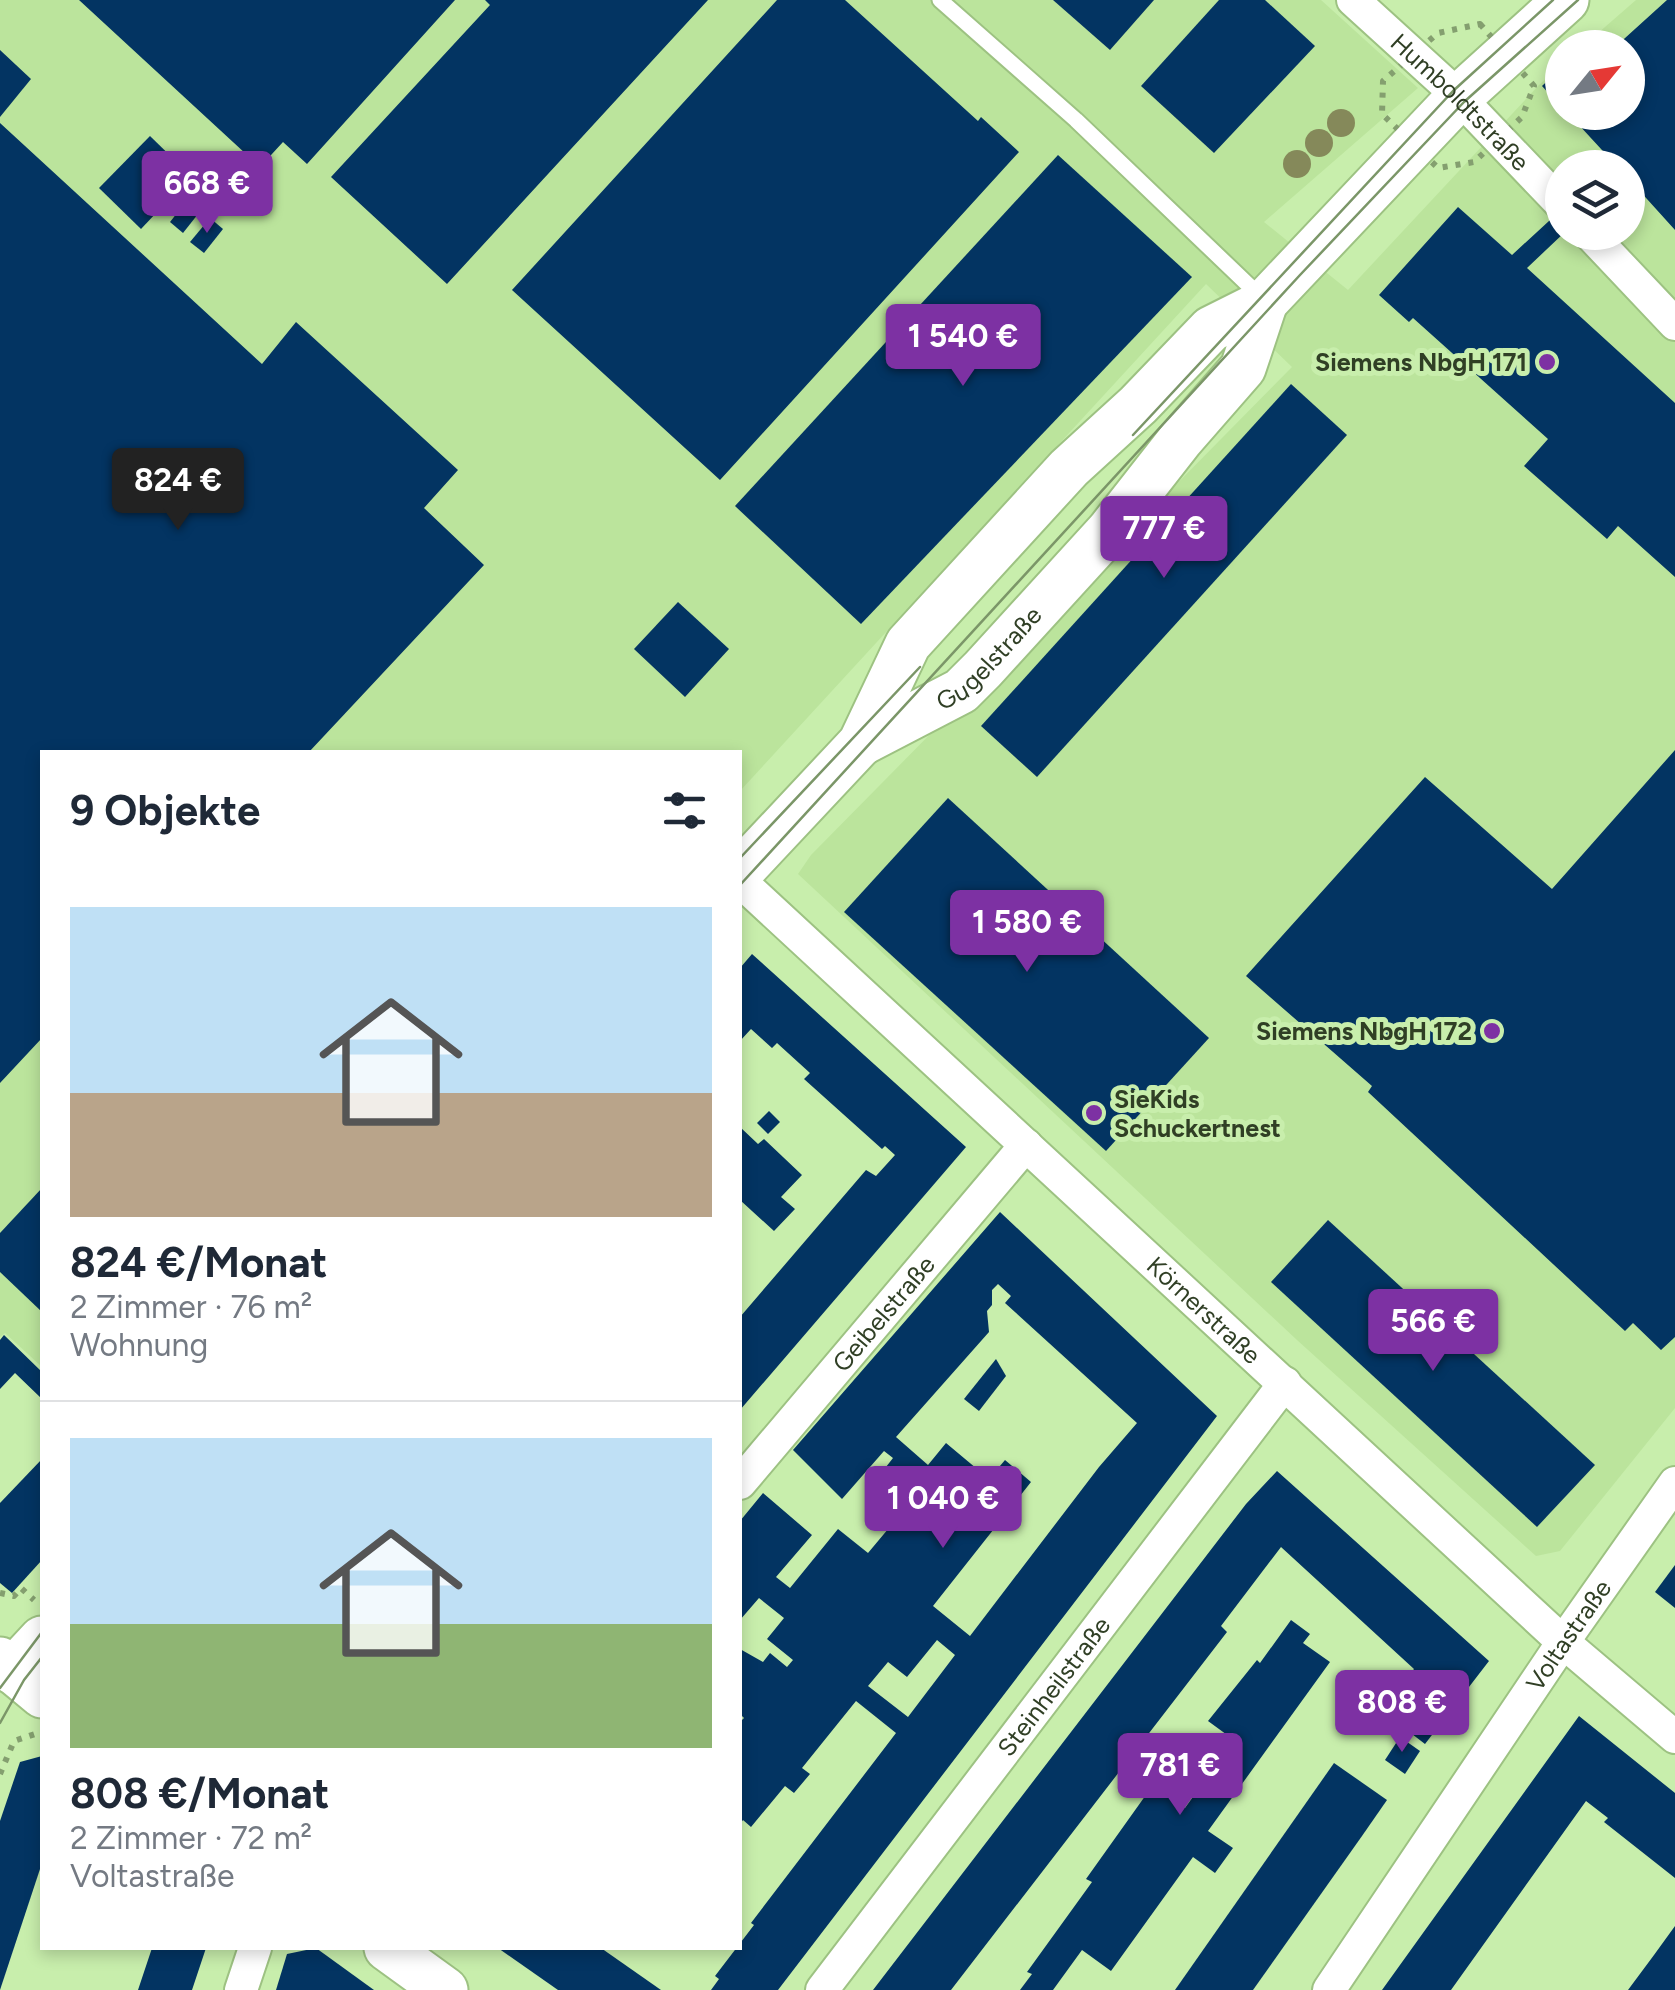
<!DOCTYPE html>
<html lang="de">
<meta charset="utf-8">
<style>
body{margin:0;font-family:Figtree,sans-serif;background:#f2f2f3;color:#1f2937;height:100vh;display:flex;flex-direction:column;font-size:38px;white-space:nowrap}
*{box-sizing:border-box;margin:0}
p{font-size:32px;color:#747a83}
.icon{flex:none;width:55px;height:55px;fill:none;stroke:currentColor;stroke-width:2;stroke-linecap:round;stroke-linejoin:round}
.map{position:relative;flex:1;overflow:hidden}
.sheet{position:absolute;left:40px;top:750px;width:702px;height:1200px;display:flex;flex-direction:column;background:#fff;border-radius:0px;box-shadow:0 5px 15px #0003}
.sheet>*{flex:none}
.needle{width:65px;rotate:60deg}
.controls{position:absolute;left:1545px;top:30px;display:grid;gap:20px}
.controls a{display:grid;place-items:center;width:100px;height:100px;border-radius:50%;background:#fff;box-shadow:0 5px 15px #0003;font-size:50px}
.price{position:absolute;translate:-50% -85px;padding:0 22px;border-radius:10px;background:#7d31a3;color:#fff;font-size:32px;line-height:65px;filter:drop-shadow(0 2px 5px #0008)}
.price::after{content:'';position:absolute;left:50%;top:60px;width:30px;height:22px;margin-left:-15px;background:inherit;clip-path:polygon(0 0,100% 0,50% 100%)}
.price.on{background:#222;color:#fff}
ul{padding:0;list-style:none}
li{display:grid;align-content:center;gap:20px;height:530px;padding:0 30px}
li+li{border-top:2px solid #e0e1e3}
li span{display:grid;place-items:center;height:310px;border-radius:0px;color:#555}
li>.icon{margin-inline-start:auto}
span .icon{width:180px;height:180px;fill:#fffc;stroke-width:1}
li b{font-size:42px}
h2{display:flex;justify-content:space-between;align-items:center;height:120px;padding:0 30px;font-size:42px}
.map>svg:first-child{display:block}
.built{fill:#bbe49c;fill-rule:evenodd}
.building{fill:#033462;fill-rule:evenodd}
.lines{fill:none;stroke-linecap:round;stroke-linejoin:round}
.lane-casing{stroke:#9dc282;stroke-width:19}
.street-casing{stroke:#9dc282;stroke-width:36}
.secondary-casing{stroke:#9dc282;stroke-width:49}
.path{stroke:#849f6f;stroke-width:6;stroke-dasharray:5 8;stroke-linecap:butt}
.lane{stroke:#fff;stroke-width:15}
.street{stroke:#fff;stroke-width:32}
.secondary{stroke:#fff;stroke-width:45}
.tram{stroke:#7b9668;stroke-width:2.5}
.tree{fill:#85895a}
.poi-dot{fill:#7d31a3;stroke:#c8eeac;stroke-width:4}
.labels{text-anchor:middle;stroke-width:10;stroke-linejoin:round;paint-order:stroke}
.street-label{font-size:25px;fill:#303f25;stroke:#c8eeac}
.poi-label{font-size:25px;font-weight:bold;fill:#303f25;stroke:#c8eeac;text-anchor:end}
</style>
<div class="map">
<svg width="1675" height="1990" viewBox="0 0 1675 1990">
<rect width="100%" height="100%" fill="#c8eeac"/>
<path class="built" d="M0,0H1321L1418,88L1264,222L1348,290L1539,85L1562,64V112H1628V48L1582,47L1636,0H1675V1408L1560,1551L1536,1556L1297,1340L798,874L811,855L1292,367L1206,284L740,791V752H42V1367L5,1333L0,1337ZM1562,168H1628V232H1562Z"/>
<g class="building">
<polygon points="79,0 455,0 307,164 283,142 260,167"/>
<polygon points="485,0 708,0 447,284 331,177 490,5"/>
<polygon points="777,0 845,0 978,121 981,117 1019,152 720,480 512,290"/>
<polygon points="1053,0 1154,0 1110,50"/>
<polygon points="1219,0 1265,0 1315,46 1214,153 1141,86"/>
<polygon points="1667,0 1675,0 1675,230 1628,178 1628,168 1607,168 1613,162 1567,112 1628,112 1628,48 1614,48"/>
<polygon points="0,50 31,79 0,117"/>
<polygon points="1562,67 1562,108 1542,86"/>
<polygon points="0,123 262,364 296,322 458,470 424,508 484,565 309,752 42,752 42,1038 0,1083"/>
<polygon points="150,136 191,176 141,229 99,188"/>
<polygon points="1058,155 1192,277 861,624 735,506"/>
<polygon points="188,199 202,209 183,233 170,222"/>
<polygon points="1458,207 1512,255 1562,209 1562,232 1565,232 1527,268 1675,403 1675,577 1618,526 1607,539 1524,466 1548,439 1413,318 1409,322 1379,295"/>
<polygon points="210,218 223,229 204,253 190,242"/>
<polygon points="1291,384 1347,435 1037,777 981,726"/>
<polygon points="678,602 729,649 685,697 634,649"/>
<polygon points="1675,750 1675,1337 1661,1350 1633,1323 1625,1331 1368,1092 1372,1086 1246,976 1425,777 1552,889"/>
<polygon points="948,798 1209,1038 1106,1151 844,912"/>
<polygon points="752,954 966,1147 740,1410 740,1317 866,1170 876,1176 895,1155 885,1146 882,1149 804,1079 810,1073 777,1043 772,1048 751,1029 740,1041 740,968"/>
<polygon points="769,1111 780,1122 768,1134 757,1123"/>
<polygon points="740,1127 758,1144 764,1139 802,1175 781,1197 795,1209 774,1231 740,1200"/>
<polygon points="42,1188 42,1312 0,1272 0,1233"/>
<path d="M1000,1212L1217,1416L778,1990H711L719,1979L715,1976L754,1925L751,1923L896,1733L856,1701L802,1768L810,1774L794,1793L785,1786L751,1827L743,1820L740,1824V1722L744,1718L740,1714V1649L763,1662L770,1653L787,1667L793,1660L767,1639L784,1618L759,1598L740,1620V1521L763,1493L812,1535L776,1577L790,1588L838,1529L868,1553L904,1510L872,1485L893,1458L884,1451L842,1499L793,1450ZM998,1284L1011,1296L1005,1303L1137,1423L1099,1467L970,1636L933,1606L1031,1482L1005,1460L989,1479L946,1443L928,1465L896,1437L989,1332L987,1311L992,1305V1290ZM937,1640L955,1655L908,1717L868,1686L888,1662L907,1677Z"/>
<polygon points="1328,1220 1595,1465 1537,1527 1271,1282"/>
<polygon points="4,1335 42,1372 42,1399 15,1373 0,1389 0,1340"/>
<polygon points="996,1359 1006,1376 979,1411 964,1399"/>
<polygon points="42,1459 42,1560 12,1593 0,1583 0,1503"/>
<polygon points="1277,1471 1489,1661 1425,1744 1382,1711 1414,1669 1281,1547 1221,1626 1227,1632 951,1990 873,1990 1246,1504"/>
<polygon points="1675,1565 1675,1608 1655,1592"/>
<polygon points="1291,1620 1310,1634 1303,1643 1330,1662 1208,1831 1233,1848 1215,1873 1193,1857 1111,1971 1082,1950 1053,1990 1020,1990 1032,1974 1027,1972 1092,1882 1086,1879 1153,1785 1185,1808 1234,1740 1208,1721 1257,1660 1260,1663"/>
<polygon points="1579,1716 1675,1793 1675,1878 1604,1822 1608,1818 1586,1801 1451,1990 1382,1990"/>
<polygon points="1400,1737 1420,1751 1405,1774 1385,1760"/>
<polygon points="42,1756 42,1863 0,1990 0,1821 20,1762"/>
<polygon points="1334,1763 1387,1800 1362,1836 1253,1990 1175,1990"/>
<polygon points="1675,1926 1675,1990 1628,1990 1654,1955"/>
<polygon points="152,1948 206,1948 192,1990 138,1990"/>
<polygon points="316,1948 374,1990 276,1990 287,1954"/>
<polygon points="498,1948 601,1948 661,1990 558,1990"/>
</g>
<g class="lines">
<g class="lane-casing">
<polyline id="lane" points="940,0 1076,120 1263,299"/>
</g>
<g class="street-casing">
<g id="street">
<path id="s1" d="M1353,0L1453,91L1562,205"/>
<polyline points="1588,232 1675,324"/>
<path id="s2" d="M740,881L1563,1642L1675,1737"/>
<path id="s3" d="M740,1483L1026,1145"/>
<polyline points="241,1990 255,1948"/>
<path id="s4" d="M822,1990L1285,1383"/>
<path id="s5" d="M1329,1990L1563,1642L1675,1483"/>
</g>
</g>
<g class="secondary-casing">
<g id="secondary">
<path id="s6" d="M861,743L961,691L983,669L1109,531L1181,439L1243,368L1265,302"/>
<polyline points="740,872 861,743 908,644 1069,468 1138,405 1211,329 1265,302 1459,97 1566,0"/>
<polyline points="0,1660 42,1695"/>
<polyline points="12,1671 42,1639"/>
<polyline points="387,1948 445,1990"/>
</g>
</g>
<g class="path">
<polygon points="1480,24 1534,86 1522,117 1474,162 1438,168 1382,114 1383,81 1438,33"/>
<polyline points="0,1593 14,1596 21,1588 34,1600"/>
<polyline points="0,1774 14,1741 35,1734"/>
</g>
<use href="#lane" class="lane"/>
<use href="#street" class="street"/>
<use href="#secondary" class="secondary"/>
<g class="tram">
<polyline points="1133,435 1453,91 1553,0"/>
<polyline points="740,858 920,667"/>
<polyline points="740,885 1300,275 1464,102 1578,0"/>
<polyline points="0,1688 42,1632"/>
<polyline points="0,1723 24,1680 42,1657"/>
</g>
</g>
<g class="tree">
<circle cx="1341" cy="123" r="14"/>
<circle cx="1319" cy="143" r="14"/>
<circle cx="1297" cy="164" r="14"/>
</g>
<g class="poi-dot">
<circle cx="1547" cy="362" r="10"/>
<circle cx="1492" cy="1031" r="10"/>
<circle cx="1094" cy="1113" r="10"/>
</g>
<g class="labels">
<g class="street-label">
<text dy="9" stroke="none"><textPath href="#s1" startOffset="148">Humboldtstraße</textPath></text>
<text dy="9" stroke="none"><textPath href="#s6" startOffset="155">Gugelstraße</textPath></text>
<text dy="9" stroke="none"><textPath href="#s2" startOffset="632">Körnerstraße</textPath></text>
<text dy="9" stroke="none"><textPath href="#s3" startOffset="222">Geibelstraße</textPath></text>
<text dy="9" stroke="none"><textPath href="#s5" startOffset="428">Voltastraße</textPath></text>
<text dy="9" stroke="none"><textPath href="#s4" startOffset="382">Steinheilstraße</textPath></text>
</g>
<g class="poi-label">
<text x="1527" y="371">Siemens NbgH 171</text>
<text x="1472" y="1040">Siemens NbgH 172</text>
<text x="1114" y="1108" text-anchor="start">SieKids<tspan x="1114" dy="29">Schuckertnest</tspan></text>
</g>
</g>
</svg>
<div class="controls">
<a><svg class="needle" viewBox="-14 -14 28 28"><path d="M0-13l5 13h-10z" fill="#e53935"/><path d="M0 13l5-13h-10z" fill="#747a83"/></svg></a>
<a><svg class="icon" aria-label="layers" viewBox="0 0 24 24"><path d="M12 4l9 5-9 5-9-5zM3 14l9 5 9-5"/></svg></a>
</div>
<b class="price" style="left:207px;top:236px">668 €</b>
<b class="price" style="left:963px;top:389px">1 540 €</b>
<b class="price on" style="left:178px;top:533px">824 €</b>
<b class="price" style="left:1164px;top:581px">777 €</b>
<b class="price" style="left:1027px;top:975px">1 580 €</b>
<b class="price" style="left:1433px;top:1374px">566 €</b>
<b class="price" style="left:943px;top:1551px">1 040 €</b>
<b class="price" style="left:1402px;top:1755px">808 €</b>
<b class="price" style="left:1180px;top:1818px">781 €</b>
<section class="sheet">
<h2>9 Objekte<svg class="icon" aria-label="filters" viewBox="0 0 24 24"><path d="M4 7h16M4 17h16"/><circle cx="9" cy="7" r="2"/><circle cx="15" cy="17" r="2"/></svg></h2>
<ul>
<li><span style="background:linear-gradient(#bfe0f5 60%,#b9a48a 0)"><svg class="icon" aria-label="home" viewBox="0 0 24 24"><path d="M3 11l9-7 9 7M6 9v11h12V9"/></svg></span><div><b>824 €/Monat</b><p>2 Zimmer · 76 m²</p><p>Wohnung</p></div></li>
<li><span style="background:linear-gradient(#bfe0f5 60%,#8fb573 0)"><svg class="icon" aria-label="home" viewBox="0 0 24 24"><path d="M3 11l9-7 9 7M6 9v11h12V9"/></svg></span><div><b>808 €/Monat</b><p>2 Zimmer · 72 m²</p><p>Voltastraße</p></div></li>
</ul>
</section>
</div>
